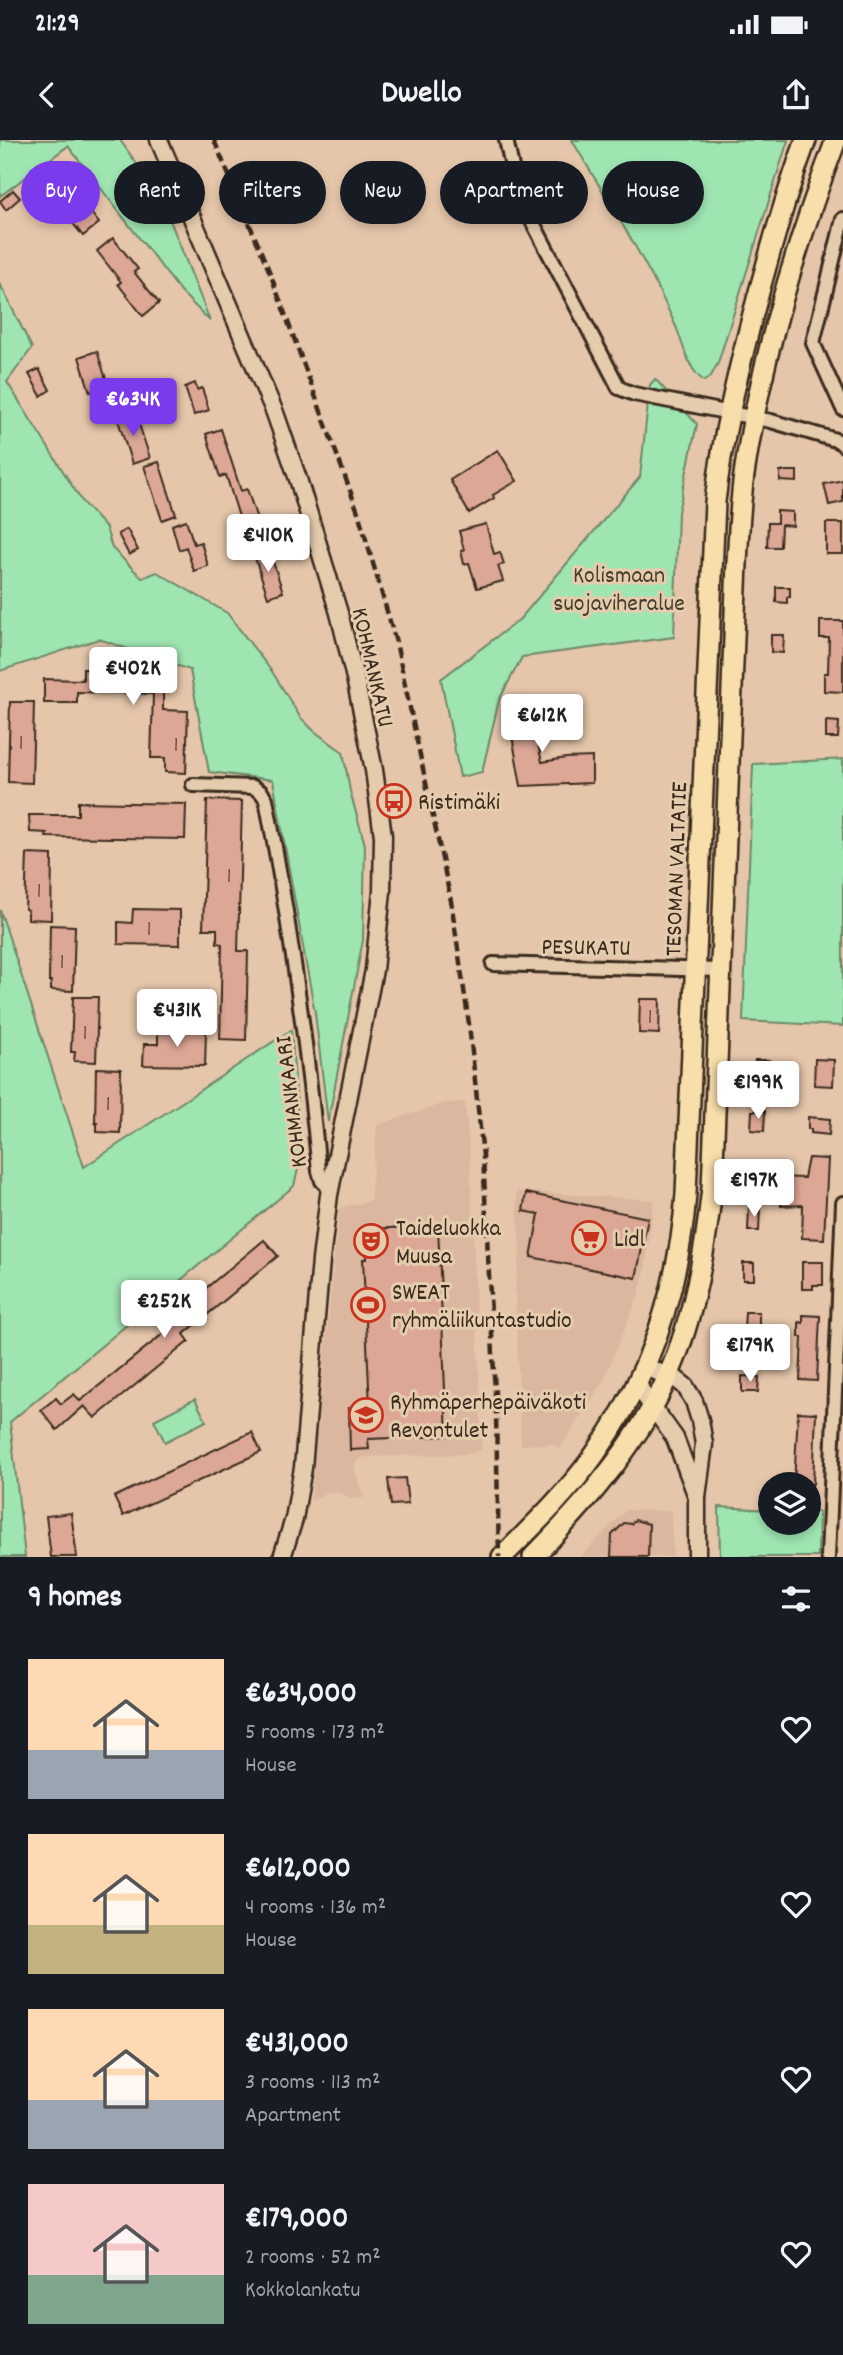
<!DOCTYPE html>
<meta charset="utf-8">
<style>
body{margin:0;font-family:Dekko,sans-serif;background:#242831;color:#f1f3f6;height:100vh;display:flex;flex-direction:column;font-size:26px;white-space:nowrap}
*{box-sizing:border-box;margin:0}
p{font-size:23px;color:#9ea1a6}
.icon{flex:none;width:38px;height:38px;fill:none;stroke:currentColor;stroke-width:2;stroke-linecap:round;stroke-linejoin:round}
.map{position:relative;height:1417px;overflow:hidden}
.sheet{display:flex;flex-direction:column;background:#171b24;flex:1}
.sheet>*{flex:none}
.top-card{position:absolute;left:21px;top:21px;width:802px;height:63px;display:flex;gap:14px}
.buttons{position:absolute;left:758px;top:1332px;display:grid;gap:14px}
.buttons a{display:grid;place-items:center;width:63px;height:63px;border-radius:50%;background:#171b24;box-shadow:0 4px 10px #0003;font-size:35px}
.price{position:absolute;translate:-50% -60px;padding:0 16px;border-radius:7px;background:#fff;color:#222;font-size:23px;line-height:46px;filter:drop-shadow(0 2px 4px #0008)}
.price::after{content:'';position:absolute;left:50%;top:42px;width:21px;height:16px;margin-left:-10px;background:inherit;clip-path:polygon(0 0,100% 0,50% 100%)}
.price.on{background:#7c3aed;color:#fff}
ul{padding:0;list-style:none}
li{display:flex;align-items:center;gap:21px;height:175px;padding:0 28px}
li span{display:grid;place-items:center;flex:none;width:196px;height:140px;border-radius:0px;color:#555}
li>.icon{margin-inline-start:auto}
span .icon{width:84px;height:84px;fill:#fffc;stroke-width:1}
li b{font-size:30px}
h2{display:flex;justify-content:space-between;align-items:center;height:84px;padding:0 28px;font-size:30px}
.pill{padding:0 24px;border-radius:32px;background:#171b24;box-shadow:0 4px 10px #0003;font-size:24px;line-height:63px}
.pill.on{background:#7c3aed;color:#fff}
.status{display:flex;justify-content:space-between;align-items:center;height:49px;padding:0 35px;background:#171b24;direction:ltr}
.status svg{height:19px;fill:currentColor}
header{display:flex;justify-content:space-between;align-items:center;height:91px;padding:0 28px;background:#171b24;font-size:32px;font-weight:700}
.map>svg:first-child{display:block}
.built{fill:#dcb79f}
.green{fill:#9fe5b2;stroke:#6d8868;stroke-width:2}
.building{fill:#dda796;stroke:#3b2a1e;stroke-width:2}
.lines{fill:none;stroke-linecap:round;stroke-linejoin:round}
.street-casing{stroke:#3b2a1e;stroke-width:18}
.secondary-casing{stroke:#3b2a1e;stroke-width:21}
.primary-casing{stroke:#3b2a1e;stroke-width:24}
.street{stroke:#e5ccad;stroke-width:12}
.secondary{stroke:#e5ccad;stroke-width:16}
.primary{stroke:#f8deab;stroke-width:19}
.rail{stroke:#3b2a1e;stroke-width:4.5;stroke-dasharray:10 5;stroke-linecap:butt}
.labels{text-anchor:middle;stroke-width:6;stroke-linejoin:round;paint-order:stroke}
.number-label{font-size:21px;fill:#64493c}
.park-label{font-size:24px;fill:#453d2d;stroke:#e5ccad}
.street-label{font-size:24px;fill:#3b2a1e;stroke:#e5ccad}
.poi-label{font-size:24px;fill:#3b2a1e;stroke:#e5ccad;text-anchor:start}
</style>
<div class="status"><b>21:29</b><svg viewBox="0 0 49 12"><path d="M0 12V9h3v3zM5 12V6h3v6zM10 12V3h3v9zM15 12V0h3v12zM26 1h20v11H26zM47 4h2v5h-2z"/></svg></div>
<header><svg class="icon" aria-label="back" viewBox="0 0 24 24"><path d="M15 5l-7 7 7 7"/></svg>Dwello<svg class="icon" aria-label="share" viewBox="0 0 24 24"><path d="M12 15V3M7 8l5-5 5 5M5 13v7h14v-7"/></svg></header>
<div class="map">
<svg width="843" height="1417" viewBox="0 0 843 1417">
<rect width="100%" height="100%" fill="#e5c6aa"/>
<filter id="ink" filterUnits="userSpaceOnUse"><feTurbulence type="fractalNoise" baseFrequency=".0143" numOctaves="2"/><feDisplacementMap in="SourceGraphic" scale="14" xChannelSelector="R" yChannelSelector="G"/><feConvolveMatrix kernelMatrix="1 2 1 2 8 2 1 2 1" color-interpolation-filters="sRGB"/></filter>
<g filter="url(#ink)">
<g class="built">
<polygon points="465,962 470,1017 482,1309 471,1314 365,1317 356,1322 354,1328 364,1358 351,1359 341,1353 328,1352 311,1361 339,1068 370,1061 377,985 445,963"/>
<polygon points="516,1051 654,1060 645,1131 639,1154 604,1239 560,1309 552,1304 521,1305 515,1148 520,1110"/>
<polygon points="626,1370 671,1371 673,1417 580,1417"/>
</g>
<g class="green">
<polygon points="0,0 120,0 162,60 210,181 181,152 68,6 0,56"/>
<path d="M572,0H788L718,223L711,236L704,241C689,231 683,205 677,189C649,123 608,62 572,0Z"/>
<polygon points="0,144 32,208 7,242 83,363 106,388 112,408 142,438 157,432 227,473 273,533 300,577 314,591 343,612 350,651 365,705 363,800 328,982 315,873 273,640 209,632 190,530 99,499 0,531"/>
<polygon points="655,239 697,284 678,372 674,497 522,517 499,560 482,632 460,637 441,539 520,479 640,337 650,245"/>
<polygon points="843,619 843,886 743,881 753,624"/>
<polygon points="0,770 84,1027 291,890 301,1016 294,1046 10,1282 25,1417 0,1417"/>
<polygon points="195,1259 206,1281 165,1302 154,1280"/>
<polygon points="719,1367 770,1370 770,1382 808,1382 809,1372 819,1372 818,1417 720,1417"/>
</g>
<g class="building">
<polygon points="57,30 99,83 83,96 41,43"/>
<polygon points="13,50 20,58 6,70 0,61"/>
<polygon points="113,98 138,129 134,132 159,163 143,176 118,144 121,142 97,111"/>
<polygon points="97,211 108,245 115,243 123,267 105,273 97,250 90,252 79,217"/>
<polygon points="39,229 50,250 41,256 29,234"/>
<polygon points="195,243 197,250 202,248 209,270 194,275 185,247"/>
<polygon points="135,272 150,318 132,324 117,277"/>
<polygon points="221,289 241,351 247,349 261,391 245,396 226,335 220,337 206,294"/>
<polygon points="498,310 517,341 493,355 494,358 469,373 450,340"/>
<polygon points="159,322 176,375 162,380 144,326"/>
<polygon points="780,331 797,331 797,342 780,341"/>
<polygon points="843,340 843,362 829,365 824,344"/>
<polygon points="777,371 793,372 793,386 781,385 780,407 767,407 768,383 777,383"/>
<polygon points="186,380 194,404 201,402 208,426 194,431 186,407 179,410 172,385"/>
<rect x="826" y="383" width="17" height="31"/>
<polygon points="486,384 494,414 500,412 504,424 498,426 503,441 477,448 469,423 464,424 461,411 464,410 459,391"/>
<polygon points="127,389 138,410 129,415 118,394"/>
<polygon points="269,410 283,452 268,457 254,415"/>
<polygon points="776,447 790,447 790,457 787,457 787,463 776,462"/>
<polygon points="820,481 843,481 843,552 824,551 824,533 828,533 829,498 820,498"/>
<polygon points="771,495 784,495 783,513 771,512"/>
<polygon points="83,529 163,530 163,570 188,571 186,633 165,632 165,618 151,618 153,554 77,552 77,563 44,563 44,539 83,540"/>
<polygon points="523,558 524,565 529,564 542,622 566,618 592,617 592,643 521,646 506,562"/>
<polygon points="10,562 34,562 32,643 8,642"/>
<polygon points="826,581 839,582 838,598 826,598"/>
<polygon points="207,660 242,661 238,811 248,811 246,900 220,899 222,804 217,803 217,789 203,789"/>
<polygon points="78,662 186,664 185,699 46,697 47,693 30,692 29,675 78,675"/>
<polygon points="27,714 52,715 51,780 28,779 28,770 25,769"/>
<polygon points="133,769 180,770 180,805 118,804 118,782 132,783"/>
<polygon points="50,785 75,786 73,851 51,850 51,841 49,841"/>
<polygon points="73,857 98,857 96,922 74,921 75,912 71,912"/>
<polygon points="640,859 660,859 659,894 639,893"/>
<polygon points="158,890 206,891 205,926 143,925 144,904 158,904"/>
<polygon points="815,919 834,920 833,946 814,945"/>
<polygon points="755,920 769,920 768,945 754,945"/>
<polygon points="96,928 121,929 120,993 97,992 97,983 95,983"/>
<polygon points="752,971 765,971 764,991 751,990"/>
<polygon points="808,977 830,979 829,995 811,993 811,989 808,989"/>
<polygon points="808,1018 828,1019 824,1099 802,1098 803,1065 781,1066 781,1052 774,1051 775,1037 804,1038"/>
<polygon points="526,1053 648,1078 636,1138 531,1117 539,1074 523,1071"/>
<polygon points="749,1067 760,1067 759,1091 748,1091"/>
<polygon points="438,1086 447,1296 368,1299 369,1309 350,1310 349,1268 370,1267 363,1119 367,1119 366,1089"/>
<polygon points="264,1100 278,1116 184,1194 189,1201 95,1278 84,1266 57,1290 41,1270 56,1258 61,1264 74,1254 80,1261 175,1184 170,1178"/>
<polygon points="802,1122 823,1122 823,1145 813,1145 813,1149 802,1149"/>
<rect x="743" y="1123" width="11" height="17"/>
<polygon points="745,1172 759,1172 759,1189 744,1189"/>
<polygon points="803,1175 820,1176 817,1241 800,1240 802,1197 799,1197 799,1182 803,1183"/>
<polygon points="742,1236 759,1237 758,1252 742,1252"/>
<polygon points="798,1272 816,1273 813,1344 794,1344"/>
<polygon points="252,1292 261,1312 123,1376 114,1357"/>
<polygon points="405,1338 408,1364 391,1365 388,1339"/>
<polygon points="71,1373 77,1417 51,1417 46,1376"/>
<polygon points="635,1380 649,1384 648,1417 611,1417 612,1395 624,1383 631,1384"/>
</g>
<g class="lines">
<g class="street-casing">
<g id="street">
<polyline points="506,0 518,54 619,248 634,254 771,281 839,301 843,305"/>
<polyline points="843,79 813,203 843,269"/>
<path d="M193,645L253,647L261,652L266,659C290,782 307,905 319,1031L322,1041L330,1049"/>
<polyline points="493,824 721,830"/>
<polyline points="828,1417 843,1063"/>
</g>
</g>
<g class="secondary-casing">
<g id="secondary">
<polyline points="159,0 275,273 298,339 339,473 355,538 374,630 383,696 382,751 374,830 329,1055 321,1120 303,1328 294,1379 282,1417"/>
<polyline points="645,1227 676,1239 685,1246 694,1261 700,1280 704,1304 697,1357 697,1417"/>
<polyline points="638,1243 642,1252 675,1298 697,1357"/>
</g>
</g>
<g class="primary-casing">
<g id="primary">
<path d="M502,1417C535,1384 568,1352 595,1314C650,1237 679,1147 686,1054L715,362C722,298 737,236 753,174C769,115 785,57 806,0"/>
<path d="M533,1417C577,1372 621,1323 652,1268C690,1201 704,1123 712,1048L737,423C739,391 740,359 745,328C762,217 796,105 836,0"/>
</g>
</g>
<use href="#street" class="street"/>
<use href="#secondary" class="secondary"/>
<use href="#primary" class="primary"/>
<polyline class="rail" points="214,0 270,133 358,372 396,502 451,761 469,884 483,1016 496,1274 499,1417"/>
</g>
</g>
<defs>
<g id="bus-ring" transform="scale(1.75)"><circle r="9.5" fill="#e5ccad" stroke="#c8321e" stroke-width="1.5"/><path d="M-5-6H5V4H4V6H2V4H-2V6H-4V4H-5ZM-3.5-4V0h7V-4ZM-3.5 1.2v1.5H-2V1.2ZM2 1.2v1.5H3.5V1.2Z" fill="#c8321e"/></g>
<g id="supermarket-ring" transform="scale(1.75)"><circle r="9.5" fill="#e5ccad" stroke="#c8321e" stroke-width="1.5"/><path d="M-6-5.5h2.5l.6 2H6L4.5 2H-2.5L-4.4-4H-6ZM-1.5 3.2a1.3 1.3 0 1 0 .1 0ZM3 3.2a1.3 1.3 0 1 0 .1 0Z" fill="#c8321e"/></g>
<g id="theatre-ring" transform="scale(1.75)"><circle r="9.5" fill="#e5ccad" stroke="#c8321e" stroke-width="1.5"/><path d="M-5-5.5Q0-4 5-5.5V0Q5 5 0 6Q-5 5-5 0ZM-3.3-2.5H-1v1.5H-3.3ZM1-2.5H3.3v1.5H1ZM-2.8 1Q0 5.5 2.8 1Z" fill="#c8321e"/></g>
<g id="stadium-ring" transform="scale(1.75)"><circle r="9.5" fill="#e5ccad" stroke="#c8321e" stroke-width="1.5"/><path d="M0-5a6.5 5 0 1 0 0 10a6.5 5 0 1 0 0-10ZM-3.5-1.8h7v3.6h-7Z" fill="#c8321e"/></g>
<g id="school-ring" transform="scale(1.75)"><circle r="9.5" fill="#e5ccad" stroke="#c8321e" stroke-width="1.5"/><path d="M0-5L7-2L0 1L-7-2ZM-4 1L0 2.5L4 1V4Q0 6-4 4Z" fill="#c8321e"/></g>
</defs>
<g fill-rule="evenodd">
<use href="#bus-ring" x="394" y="661"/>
<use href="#supermarket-ring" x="589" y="1098"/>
<use href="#theatre-ring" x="371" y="1101"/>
<use href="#stadium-ring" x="368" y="1165"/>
<use href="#school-ring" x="366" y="1275"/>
</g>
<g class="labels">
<g class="number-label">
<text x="21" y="609">1</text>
<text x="176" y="611">1</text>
<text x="229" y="742">1</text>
<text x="39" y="757">1</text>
<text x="149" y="795">1</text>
<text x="62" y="828">1</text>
<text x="650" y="883">1</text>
<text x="85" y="899">1</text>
<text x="108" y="970">1</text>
</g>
<g class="park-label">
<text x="619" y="442">Kolismaan<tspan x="619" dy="28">suojaviheralue</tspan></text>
</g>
<g class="street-label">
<text transform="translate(374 527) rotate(77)" y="8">KOHMANKATU</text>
<text transform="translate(675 729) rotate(-88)" y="8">TESOMAN VALTATIE</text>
<text transform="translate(586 806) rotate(1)" y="8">PESUKATU</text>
<text transform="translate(290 962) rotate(-97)" y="8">KOHMANKAARI</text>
</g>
<g class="poi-label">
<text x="418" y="669">Ristimäki</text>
<text x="396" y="1095">Taideluokka<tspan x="396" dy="28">Muusa</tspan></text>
<text x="614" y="1106">Lidl</text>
<text x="392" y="1159">SWEAT<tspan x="392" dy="28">ryhmäliikuntastudio</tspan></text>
<text x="390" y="1269">Ryhmäperhepäiväkoti<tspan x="390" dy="28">Revontulet</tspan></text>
</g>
</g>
</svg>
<div class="buttons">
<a><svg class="icon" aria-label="layers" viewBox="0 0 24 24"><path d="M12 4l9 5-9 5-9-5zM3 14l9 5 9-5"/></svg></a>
</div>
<b class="price on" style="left:133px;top:298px">€634K</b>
<b class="price" style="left:268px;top:434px">€410K</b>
<b class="price" style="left:133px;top:567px">€402K</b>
<b class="price" style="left:542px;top:614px">€612K</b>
<b class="price" style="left:177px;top:909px">€431K</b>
<b class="price" style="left:758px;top:981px">€199K</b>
<b class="price" style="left:754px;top:1079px">€197K</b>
<b class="price" style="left:164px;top:1200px">€252K</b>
<b class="price" style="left:750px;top:1244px">€179K</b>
<div class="top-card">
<a class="pill on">Buy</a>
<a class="pill">Rent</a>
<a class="pill">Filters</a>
<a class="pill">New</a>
<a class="pill">Apartment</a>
<a class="pill">House</a>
</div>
</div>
<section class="sheet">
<h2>9 homes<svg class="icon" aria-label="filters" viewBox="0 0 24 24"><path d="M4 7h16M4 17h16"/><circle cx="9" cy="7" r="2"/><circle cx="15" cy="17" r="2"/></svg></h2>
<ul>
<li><span style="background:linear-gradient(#ffd9b3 65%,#9aa5b1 0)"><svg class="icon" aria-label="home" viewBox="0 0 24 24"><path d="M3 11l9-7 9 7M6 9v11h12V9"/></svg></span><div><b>€634,000</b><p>5 rooms · 173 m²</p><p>House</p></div><svg class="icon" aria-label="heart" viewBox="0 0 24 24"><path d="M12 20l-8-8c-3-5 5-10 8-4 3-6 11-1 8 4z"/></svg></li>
<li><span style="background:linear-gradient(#ffd9b3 65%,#c2b280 0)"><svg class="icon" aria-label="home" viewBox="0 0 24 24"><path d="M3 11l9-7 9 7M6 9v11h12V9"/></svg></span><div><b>€612,000</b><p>4 rooms · 136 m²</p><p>House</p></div><svg class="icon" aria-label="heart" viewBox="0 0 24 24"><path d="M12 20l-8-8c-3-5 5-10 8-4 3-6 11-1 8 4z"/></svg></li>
<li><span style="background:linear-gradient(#ffd9b3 65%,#9aa5b1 0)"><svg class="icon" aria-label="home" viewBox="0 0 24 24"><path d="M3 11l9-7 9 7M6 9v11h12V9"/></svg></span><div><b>€431,000</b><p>3 rooms · 113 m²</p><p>Apartment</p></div><svg class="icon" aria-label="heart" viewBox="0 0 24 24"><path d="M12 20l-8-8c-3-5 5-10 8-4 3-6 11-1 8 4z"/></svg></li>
<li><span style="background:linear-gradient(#f6c9c9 65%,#7fa58c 0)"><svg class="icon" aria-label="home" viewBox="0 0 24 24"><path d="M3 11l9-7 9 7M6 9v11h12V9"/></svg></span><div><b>€179,000</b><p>2 rooms · 52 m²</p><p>Kokkolankatu</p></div><svg class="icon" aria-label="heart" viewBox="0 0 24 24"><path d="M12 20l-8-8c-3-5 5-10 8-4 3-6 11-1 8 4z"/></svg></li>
</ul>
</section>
